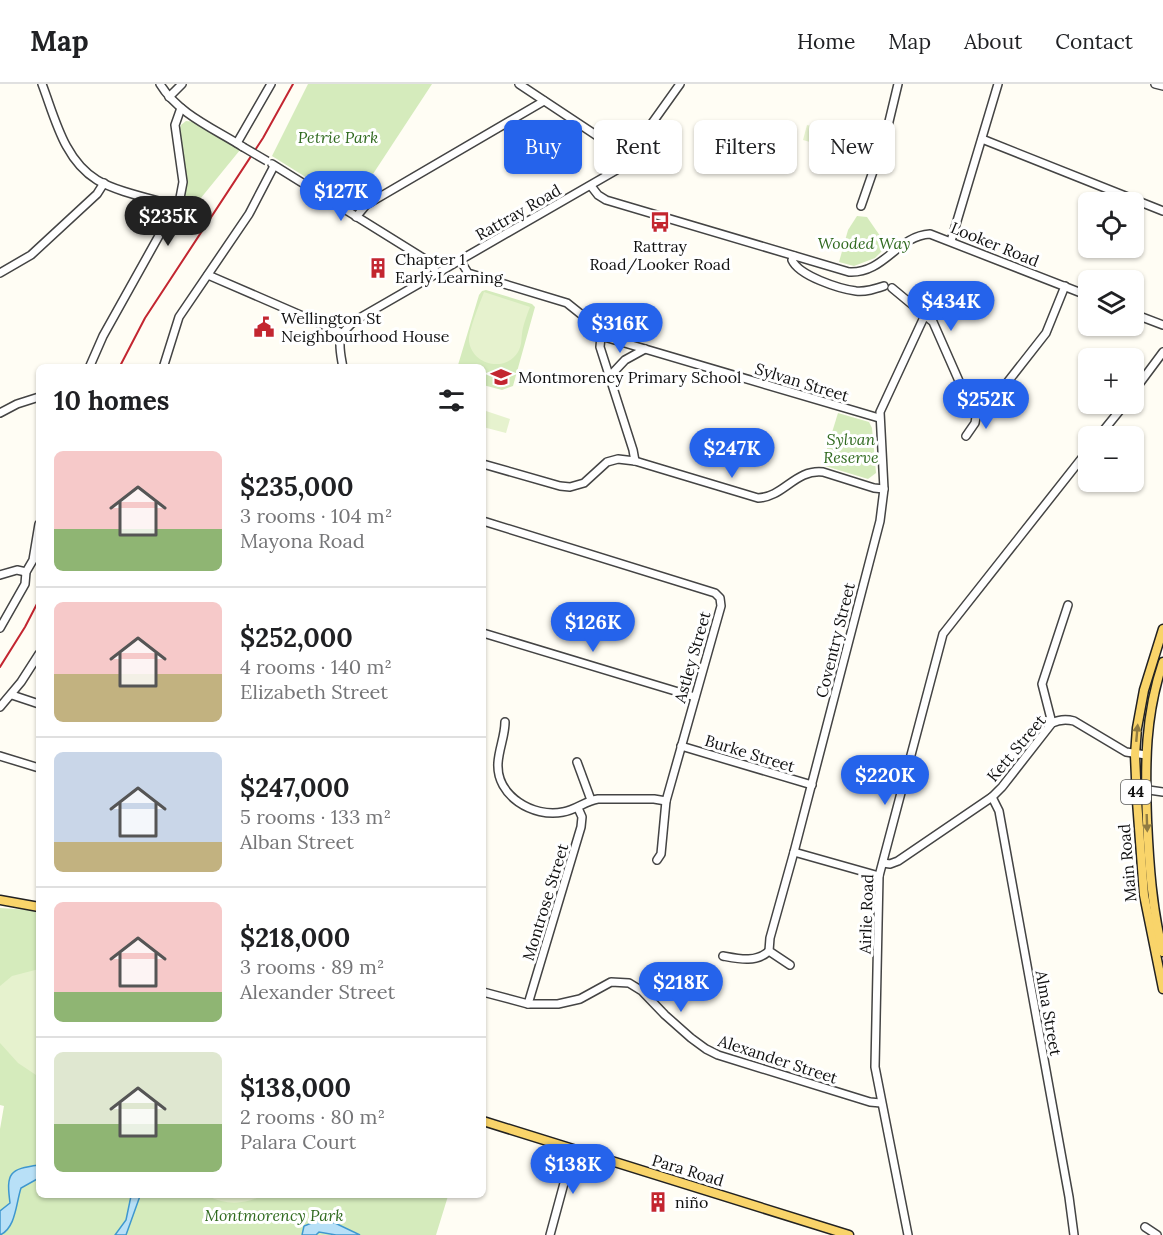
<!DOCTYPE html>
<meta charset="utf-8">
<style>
body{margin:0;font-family:Lora,serif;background:#f6f6f6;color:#202124;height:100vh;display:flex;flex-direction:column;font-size:22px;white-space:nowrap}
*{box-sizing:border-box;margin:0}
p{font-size:20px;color:#757577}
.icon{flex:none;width:33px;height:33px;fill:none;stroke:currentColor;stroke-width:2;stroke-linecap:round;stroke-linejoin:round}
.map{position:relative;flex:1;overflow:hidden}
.sheet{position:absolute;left:36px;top:280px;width:450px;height:834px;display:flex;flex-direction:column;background:#fff;border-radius:9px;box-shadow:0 2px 4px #0004}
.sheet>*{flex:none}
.hud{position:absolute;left:504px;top:36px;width:568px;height:54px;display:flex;gap:12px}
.tools{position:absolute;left:1078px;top:108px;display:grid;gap:12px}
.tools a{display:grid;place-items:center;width:66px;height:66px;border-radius:9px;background:#fff;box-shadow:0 2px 4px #0004;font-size:30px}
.price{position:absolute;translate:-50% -51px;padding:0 14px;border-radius:21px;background:#2563eb;color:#fff;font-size:20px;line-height:39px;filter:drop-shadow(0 2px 3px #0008)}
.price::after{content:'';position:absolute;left:50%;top:36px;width:18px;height:14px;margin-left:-9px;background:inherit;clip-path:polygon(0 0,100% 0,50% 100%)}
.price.selected{background:#222;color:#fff}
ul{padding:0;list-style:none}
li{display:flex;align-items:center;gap:18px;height:150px;padding:0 18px}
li+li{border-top:2px solid #e0e0e0}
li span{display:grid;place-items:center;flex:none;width:168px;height:120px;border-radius:9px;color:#555}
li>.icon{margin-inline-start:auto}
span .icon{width:72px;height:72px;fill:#fffc;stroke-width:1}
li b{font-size:26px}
h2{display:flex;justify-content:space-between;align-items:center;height:72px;padding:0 18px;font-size:26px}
.chip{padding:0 21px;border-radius:9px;background:#fff;box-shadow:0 2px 4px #0004;font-size:21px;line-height:54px}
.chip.selected{background:#2563eb;color:#fff}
header{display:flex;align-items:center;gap:36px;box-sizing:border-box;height:84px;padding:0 30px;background:#fff;border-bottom:2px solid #e0e0e0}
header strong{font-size:28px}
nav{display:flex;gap:33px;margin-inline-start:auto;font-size:21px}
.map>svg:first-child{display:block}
.green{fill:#d5ebbc}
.pitch{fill:#e6f2ce}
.water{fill:#b8e0f7;stroke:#3e97cf;stroke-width:1.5}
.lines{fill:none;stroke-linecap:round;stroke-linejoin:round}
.minor-casing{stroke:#444;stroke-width:10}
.major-casing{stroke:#222;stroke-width:11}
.minor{stroke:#fff;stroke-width:7}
.major{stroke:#f9d46a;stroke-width:8}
.rail{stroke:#c32630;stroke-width:2}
.minor-bridge-casing{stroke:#444;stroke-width:10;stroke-linecap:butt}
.minor-bridge{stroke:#fff;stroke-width:7}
.oneway{fill:#917c42}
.labels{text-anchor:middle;stroke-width:6;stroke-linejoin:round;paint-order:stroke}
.shield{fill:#fff;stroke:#585858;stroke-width:1.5}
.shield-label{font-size:15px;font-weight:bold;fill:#111}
.park-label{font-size:16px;font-style:italic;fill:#306a1f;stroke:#fff}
.street-label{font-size:16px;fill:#111;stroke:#fff}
.poi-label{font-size:16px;fill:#111;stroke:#fff;text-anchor:start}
</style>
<header>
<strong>Map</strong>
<nav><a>Home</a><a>Map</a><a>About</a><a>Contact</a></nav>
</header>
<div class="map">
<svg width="1163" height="1151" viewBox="0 0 1163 1151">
<rect width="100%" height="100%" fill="#fffdf4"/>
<g class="green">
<polygon points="308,0 432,0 352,122 272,72"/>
<polygon points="186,37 195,38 240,66 196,120 185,113 186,91 179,47 181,41"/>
<polygon points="857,132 867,133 887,162 875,174 854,182 839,178 848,146"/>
<polygon points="486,206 532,220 535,223 513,302 502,306 483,301 483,284 459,283 458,281 479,211 482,207"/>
<polygon points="838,329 869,338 872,344 876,389 868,395 822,381"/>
<polygon points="0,824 30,826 39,829 39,1112 448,1112 436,1151 0,1151 0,1045 4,1022 0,1021"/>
</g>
<g class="pitch">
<polygon points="807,41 836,49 831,64 803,56"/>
<path d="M484,208L530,223C527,231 523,241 522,250C521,256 522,261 518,268C505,289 472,281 469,257C468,248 480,219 484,208Z"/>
<polygon points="483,326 510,335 506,349 483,343"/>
<polygon points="39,885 39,993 18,979 0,959 0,902 12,892"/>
<path d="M208,1112H261C244,1121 225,1121 208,1112Z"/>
</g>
<g class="water">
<path d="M39,1081V1094L21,1104C16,1119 16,1144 0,1151V1127L10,1119C6,1089 9,1085 39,1081Z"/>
<polygon points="131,1112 140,1112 126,1151 115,1151 126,1136"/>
<polygon points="319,1136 335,1139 360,1151 336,1151 319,1148 316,1151 302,1151 304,1142"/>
</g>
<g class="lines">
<g class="minor-casing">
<g id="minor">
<path d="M42,0C55,34 64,76 97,96C117,108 153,115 176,122"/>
<path d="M160,0C178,30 215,45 243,63"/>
<polyline points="519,0 629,73"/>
<polyline points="1155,0 1163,2"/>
<polyline points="169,13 182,0"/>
<polyline points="982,55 1163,127"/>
<polyline points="237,59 271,0"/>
<polyline points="272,80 428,177 437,189"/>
<path d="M591,102L598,111L606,116L849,188C884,190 897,152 930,150L1089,212"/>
<polyline points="861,122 886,50 898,0"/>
<polyline points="356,133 366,121 544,17"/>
<polyline points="951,157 998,0"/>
<path d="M794,172L792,176C799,192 840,205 856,207C866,208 875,205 884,202"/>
<polyline points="460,176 468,189 567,219 582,231 601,252 879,334"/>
<polyline points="0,189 31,171 97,110 104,99"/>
<polyline points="208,191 342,249"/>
<polyline points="892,204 933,238 970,322 977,327"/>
<polyline points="1134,230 1163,241"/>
<polyline points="601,252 600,263 633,366 635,377"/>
<polyline points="89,284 103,252 180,114 183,98 175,41 181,24"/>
<polyline points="163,284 179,233 249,130 274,82"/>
<path d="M343,284C339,260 335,252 356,236L620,84L680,0"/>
<polyline points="609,293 625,276 645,265"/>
<polyline points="1134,307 1163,268"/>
<polyline points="977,327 988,323 1046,249 1065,202"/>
<polyline points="0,329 17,320 39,313"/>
<polyline points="966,352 975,339 977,327"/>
<polyline points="1099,352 1125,320"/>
<path d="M483,380L560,402L570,403L584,399L607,378L618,375L635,377L758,414C784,413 795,385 823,388L874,404L884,405"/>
<polyline points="483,437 715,509 720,514 721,522 666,717 661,770 657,776"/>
<polyline points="0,491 17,486 26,488"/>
<polyline points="0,544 25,500 26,488 33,476 39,440"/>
<polyline points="483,549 695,613"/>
<polyline points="12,611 39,620"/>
<polyline points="0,623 21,598 39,570"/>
<path d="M505,638C505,652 499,664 498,679C496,712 533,734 563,728C576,726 585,717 598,715H654L666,717"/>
<polyline points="1052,639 1042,600 1068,521"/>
<polyline points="681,662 812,701"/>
<polyline points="0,672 39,684"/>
<polyline points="577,678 591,716"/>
<polyline points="1142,705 1163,708"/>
<polyline points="992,713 999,727 1069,1113 1074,1151"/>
<polyline points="794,768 879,792"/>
<path d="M883,779L890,780L898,777L992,713L1002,703L1052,639C1060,635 1066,635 1074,637L1126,668L1146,671"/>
<path d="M723,872C739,875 756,879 769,867"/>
<polyline points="790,881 769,867 770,854 794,768 880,437 884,405 880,328 925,231"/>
<polyline points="483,908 528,920 558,920 580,915 611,898 629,899 642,907 665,931 691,954 706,965 718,971 870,1018 881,1019"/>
<polyline points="528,920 581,743 582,733 578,724"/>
<polyline points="1145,1143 1157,1151"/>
<polyline points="550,1151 573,1066"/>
<polyline points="908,1151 875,983 879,792 943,550 1089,365"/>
</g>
</g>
<g class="major-casing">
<g id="major">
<polyline points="1163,545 1144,606 1137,644 1135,671 1137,717 1144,811 1163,905"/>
<path d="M1163,578C1145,631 1145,680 1147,736C1149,780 1152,825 1163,868"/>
<polyline points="0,816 39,823"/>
<polyline points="483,1037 849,1151"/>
</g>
</g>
<use href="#minor" class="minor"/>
<use href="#major" class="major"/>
<g class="rail">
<polyline points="119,284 145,234 263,54 293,0"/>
<polyline points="0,583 25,543 39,516"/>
</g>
<g class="minor-bridge-casing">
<polyline id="minor-bridge" points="243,63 267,77"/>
</g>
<use href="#minor-bridge" class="minor-bridge"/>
</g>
<defs><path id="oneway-solid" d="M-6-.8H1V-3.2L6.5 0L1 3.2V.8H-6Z" transform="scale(1.5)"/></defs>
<g class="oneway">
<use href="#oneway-solid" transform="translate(1137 649) rotate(-85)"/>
<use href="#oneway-solid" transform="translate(1147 739) rotate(88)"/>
</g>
<defs>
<g id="bus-bare" transform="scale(1.62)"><path d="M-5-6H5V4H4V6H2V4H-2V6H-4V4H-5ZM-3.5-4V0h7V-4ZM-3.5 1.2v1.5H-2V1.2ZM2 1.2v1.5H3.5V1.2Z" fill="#c32630" stroke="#fff" stroke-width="2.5" paint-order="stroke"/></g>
<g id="building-bare" transform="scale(1.62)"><path d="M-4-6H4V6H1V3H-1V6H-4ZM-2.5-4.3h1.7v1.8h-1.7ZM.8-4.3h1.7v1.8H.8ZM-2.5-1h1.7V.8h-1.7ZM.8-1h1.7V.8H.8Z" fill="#c32630" stroke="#fff" stroke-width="2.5" paint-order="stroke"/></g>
<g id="civic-bare" transform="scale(1.62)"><path d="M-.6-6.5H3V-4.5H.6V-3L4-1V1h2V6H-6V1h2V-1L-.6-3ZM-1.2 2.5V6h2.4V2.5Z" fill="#c32630" stroke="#fff" stroke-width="2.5" paint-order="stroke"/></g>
<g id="school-bare" transform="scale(1.62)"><path d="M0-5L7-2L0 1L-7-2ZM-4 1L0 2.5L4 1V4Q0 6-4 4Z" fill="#c32630" stroke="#fff" stroke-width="2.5" paint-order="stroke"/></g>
</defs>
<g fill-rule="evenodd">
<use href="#bus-bare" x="660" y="138"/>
<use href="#building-bare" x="378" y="184"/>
<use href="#civic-bare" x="264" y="243"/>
<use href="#school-bare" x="501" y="293"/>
<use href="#building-bare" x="658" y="1118"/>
</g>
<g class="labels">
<rect class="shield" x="1121" y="696" width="30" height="24" rx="4.5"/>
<g class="shield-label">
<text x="1136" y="713">44</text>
</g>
<g class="park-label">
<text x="338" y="59">Petrie Park</text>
<text x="864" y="165">Wooded Way</text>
<text x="851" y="361">Sylvan<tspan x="851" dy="18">Reserve</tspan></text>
<text x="274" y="1137">Montmorency Park</text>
</g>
<g class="street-label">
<text transform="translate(518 128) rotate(-30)" y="6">Rattray Road</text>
<text transform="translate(995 160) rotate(22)" y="6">Looker Road</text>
<text transform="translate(802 298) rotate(17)" y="6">Sylvan Street</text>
<text transform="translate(835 556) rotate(-76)" y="6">Coventry Street</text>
<text transform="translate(692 573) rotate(-74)" y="6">Astley Street</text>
<text transform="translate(1016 664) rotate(-50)" y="6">Kett Street</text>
<text transform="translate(750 669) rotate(17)" y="6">Burke Street</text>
<text transform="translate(1127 779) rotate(-95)" y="6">Main Road</text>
<text transform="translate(545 818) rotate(-73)" y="6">Montrose Street</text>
<text transform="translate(866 830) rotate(-88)" y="6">Airlie Road</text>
<text transform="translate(1049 929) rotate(80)" y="6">Alma Street</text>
<text transform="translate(778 975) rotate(18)" y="6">Alexander Street</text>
<text transform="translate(688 1086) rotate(17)" y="6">Para Road</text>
</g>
<g class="poi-label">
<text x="660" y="168" text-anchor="middle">Rattray<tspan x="660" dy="18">Road/Looker Road</tspan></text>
<text x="395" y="181">Chapter 1<tspan x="395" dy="18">Early Learning</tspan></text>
<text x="281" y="240">Wellington St<tspan x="281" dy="18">Neighbourhood House</tspan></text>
<text x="518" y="299">Montmorency Primary School</text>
<text x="675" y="1124">niño</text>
</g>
</g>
</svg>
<div class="tools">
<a><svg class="icon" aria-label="locate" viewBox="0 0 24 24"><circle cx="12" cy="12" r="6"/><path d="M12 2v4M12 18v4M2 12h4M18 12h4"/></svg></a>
<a><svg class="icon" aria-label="layers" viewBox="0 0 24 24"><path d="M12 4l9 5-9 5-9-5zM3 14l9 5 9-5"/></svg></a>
<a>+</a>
<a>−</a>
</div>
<b class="price" style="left:341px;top:138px">$127K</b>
<b class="price selected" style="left:168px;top:163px">$235K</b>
<b class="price" style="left:951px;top:248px">$434K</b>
<b class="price" style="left:620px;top:270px">$316K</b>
<b class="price" style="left:986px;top:346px">$252K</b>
<b class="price" style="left:732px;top:395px">$247K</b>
<b class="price" style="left:593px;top:569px">$126K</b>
<b class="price" style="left:885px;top:722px">$220K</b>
<b class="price" style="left:681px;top:929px">$218K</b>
<b class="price" style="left:573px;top:1111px">$138K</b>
<div class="hud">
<a class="chip selected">Buy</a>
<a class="chip">Rent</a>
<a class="chip">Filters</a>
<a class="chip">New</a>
</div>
<section class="sheet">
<h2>10 homes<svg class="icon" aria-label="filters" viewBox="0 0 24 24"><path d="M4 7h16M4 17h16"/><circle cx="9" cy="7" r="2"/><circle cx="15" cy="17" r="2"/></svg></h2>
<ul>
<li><span style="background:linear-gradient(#f6c9c9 65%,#8fb573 0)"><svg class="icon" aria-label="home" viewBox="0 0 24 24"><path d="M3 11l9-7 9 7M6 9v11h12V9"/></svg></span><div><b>$235,000</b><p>3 rooms · 104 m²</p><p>Mayona Road</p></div></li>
<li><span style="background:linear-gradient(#f6c9c9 60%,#c2b280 0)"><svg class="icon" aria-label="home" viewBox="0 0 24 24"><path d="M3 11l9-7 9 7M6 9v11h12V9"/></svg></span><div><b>$252,000</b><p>4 rooms · 140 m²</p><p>Elizabeth Street</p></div></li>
<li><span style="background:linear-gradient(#c9d6e8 75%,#c2b280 0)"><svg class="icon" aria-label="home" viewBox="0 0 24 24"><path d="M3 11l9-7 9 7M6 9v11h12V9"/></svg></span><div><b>$247,000</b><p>5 rooms · 133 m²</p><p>Alban Street</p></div></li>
<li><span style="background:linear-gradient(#f6c9c9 75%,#8fb573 0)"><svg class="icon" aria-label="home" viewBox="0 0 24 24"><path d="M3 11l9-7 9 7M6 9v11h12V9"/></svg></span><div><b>$218,000</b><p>3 rooms · 89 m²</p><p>Alexander Street</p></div></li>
<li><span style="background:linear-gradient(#dfe7d0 60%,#8fb573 0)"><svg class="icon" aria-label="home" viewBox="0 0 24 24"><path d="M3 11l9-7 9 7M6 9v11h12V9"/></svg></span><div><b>$138,000</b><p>2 rooms · 80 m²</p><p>Palara Court</p></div></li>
</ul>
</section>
</div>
